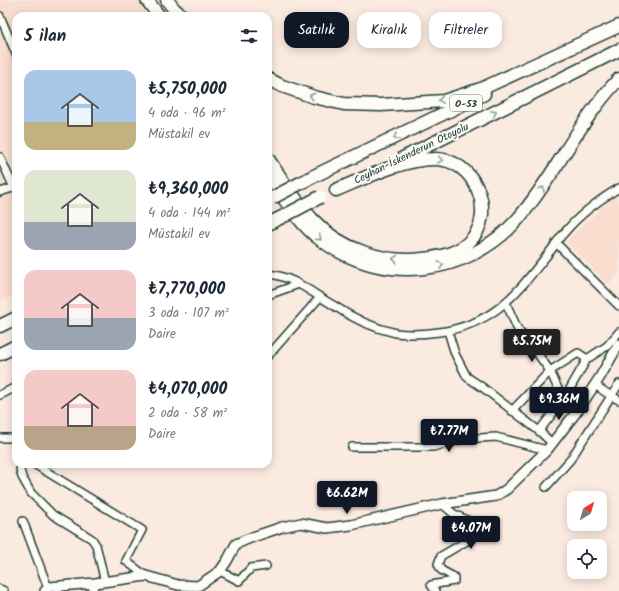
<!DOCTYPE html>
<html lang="tr">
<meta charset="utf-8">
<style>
body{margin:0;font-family:Kalam,sans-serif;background:#f2f2f3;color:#1f2937;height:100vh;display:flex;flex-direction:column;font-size:15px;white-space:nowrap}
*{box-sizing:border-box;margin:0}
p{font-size:13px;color:#747a83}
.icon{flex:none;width:22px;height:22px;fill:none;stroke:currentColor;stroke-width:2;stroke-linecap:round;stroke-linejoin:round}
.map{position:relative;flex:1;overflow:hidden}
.panel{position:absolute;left:12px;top:12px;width:260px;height:456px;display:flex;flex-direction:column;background:#fff;border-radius:12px;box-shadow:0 2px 10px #0003}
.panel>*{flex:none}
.guide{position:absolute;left:284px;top:12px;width:275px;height:36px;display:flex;gap:8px}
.needle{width:26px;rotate:38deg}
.controls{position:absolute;left:567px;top:491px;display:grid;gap:8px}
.controls a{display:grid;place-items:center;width:40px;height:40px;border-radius:8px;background:#fff;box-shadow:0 2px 10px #0003;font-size:20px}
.price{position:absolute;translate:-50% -34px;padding:0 9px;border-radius:4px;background:#111827;color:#fff;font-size:13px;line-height:26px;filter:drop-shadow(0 1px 2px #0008)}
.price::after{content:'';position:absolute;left:50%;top:24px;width:12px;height:9px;margin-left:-6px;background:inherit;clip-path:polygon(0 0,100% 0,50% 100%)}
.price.active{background:#222;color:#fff}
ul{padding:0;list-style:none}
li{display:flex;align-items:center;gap:12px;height:100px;padding:0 12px}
li span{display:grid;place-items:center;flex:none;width:112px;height:80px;border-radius:12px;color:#555}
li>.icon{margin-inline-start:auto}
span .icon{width:48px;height:48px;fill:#fffc;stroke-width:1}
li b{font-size:17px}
h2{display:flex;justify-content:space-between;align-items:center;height:48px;padding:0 12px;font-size:17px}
.pill{padding:0 14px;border-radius:12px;background:#fff;box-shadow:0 2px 10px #0003;font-size:14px;line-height:36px}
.pill.active{background:#111827;color:#fff}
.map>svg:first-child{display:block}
.built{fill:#f9ddce}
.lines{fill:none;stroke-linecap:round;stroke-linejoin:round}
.street-casing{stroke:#1f3d34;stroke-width:10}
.secondary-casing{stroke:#1f3d34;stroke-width:12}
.highway-casing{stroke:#1f3d34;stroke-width:15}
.street{stroke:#fdfcf7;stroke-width:7}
.secondary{stroke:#fdfcf7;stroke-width:9}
.highway{stroke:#fdfcf7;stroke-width:12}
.highway-bridge-casing{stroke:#1f3d34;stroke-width:15;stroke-linecap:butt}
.highway-bridge{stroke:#fdfcf7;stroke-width:12}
.oneway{stroke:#8e9c96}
.labels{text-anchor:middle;stroke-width:4;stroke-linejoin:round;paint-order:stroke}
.shield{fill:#fdfcf7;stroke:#62766e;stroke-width:1}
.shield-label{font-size:10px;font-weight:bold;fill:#1f3d34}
.street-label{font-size:11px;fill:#1f3d34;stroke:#fdfcf7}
</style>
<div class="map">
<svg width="619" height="591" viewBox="0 0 619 591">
<rect width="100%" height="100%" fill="#fbeadf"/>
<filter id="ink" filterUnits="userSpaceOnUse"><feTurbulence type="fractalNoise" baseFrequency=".025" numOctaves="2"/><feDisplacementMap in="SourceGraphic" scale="8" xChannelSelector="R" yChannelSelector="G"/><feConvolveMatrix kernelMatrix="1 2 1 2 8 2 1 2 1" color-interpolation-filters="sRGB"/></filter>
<g filter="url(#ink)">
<g class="built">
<polygon points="0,0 141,0 145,16 16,16 16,295 0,301"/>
<polygon points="614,196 619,202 619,273 608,284 566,242"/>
</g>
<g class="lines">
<g class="street-casing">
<g id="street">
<polyline points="0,16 16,54"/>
<polyline points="0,157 14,188"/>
<polyline points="0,192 16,187"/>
<polyline points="556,243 619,306"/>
<path d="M268,274C293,276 312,293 333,305C352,318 373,328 396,333C410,335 425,334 439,332C497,324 518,291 552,249C556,243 560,237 565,232C580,214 599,200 619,188"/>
<polyline points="268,295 299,284"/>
<polyline points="506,303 518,330 532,346 550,371 560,393 575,413"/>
<polyline points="448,331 455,354 467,377 482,387 539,431 552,443"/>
<polyline points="268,356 320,297"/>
<polyline points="595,385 611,396 619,400"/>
<polyline points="0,395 16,387"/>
<polyline points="512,411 550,371 578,353 587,359 607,346 619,332"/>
<polyline points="539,431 564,399 587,359"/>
<polyline points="0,438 16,438"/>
<polyline points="352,447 433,447 464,439 496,437 547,450"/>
<polyline points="22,464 20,470 22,477 31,493 53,515 92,539 96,545 105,582"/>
<polyline points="34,464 142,530 126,561 146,576"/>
<polyline points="546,487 570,460 619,384"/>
<polyline points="23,521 48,588"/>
<polyline points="220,571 239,581 251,568 266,566"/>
<polyline points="0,589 4,591"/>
<polyline points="92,591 95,583"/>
<polyline points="435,591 431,585 454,581 454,577 441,570 438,564 441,556 472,538 474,529 469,521 454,514 442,504"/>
</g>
</g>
<g class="secondary-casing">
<polyline id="secondary" points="45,591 49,587 95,583 146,576 178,585 198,586 220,571 227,561 236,544 250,538 282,527 301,523 327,528 351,525 442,504 496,496 507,489 547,450 578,410 600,377 619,344"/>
</g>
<g class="highway-casing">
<g id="highway">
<polyline points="147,0 159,16"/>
<polyline points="167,0 174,9 182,16"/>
<polyline points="268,79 282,86 314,97 344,104 381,105 444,101 481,89 619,26"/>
<polyline points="403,158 619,50"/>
<path d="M268,159C282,180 296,202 313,220C340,249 384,264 423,259C439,257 456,254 468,243C499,215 475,158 434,159C403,159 365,178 336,190"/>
<path d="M268,175C283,197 300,225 321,240C383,286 468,276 518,219C556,175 579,120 619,79"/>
<polyline points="312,177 484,94"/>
<polyline points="268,224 286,215"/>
<polyline points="0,326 16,318"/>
<polyline points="0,354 16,346"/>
</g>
</g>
<use href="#street" class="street"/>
<use href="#secondary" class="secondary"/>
<use href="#highway" class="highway"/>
<g class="highway-bridge-casing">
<g id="highway-bridge">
<polyline points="272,198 312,177"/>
<polyline points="286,215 320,197"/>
</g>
</g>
<use href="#highway-bridge" class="highway-bridge"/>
</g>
<defs><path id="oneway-chevron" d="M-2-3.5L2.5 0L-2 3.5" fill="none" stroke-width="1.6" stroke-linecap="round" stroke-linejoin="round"/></defs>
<g class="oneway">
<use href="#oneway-chevron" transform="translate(312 96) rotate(-164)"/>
<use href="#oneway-chevron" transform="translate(441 100) rotate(171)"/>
<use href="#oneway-chevron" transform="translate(494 113) rotate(-27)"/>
<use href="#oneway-chevron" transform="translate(396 137) rotate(155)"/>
<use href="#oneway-chevron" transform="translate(440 160) rotate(9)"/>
<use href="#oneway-chevron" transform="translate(542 189) rotate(-56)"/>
<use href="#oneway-chevron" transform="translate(319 238) rotate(40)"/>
<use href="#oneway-chevron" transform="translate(395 259) rotate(-175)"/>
<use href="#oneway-chevron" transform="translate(441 265) rotate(-15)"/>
</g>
</g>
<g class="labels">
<rect class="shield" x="450" y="95" width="32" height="16" rx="3"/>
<g class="shield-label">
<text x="466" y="107">O-53</text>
</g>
<g class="street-label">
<text transform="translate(411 153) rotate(-26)" y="4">Ceyhan-İskenderun Otoyolu</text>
</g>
</g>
</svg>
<div class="controls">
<a><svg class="needle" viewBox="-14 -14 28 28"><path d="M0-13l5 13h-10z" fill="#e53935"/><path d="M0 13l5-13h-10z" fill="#747a83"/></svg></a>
<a><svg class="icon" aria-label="locate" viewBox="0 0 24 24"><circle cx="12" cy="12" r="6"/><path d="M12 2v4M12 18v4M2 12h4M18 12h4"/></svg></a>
</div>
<b class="price active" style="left:532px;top:363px">₺5.75M</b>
<b class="price" style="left:559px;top:421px">₺9.36M</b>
<b class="price" style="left:449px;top:453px">₺7.77M</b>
<b class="price" style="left:347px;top:515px">₺6.62M</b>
<b class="price" style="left:471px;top:550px">₺4.07M</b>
<div class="guide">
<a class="pill active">Satılık</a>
<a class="pill">Kiralık</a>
<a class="pill">Filtreler</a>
</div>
<section class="panel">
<h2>5 ilan<svg class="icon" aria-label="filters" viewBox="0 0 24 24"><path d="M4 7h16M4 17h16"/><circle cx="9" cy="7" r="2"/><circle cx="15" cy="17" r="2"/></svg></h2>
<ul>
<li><span style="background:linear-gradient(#a9c7e8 65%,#c2b280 0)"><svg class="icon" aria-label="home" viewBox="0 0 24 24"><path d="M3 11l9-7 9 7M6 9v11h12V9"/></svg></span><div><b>₺5,750,000</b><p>4 oda · 96 m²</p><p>Müstakil ev</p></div></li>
<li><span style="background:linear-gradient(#dfe7d0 65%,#9aa5b1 0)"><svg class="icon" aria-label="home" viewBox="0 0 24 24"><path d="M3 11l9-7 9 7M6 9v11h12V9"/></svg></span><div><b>₺9,360,000</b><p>4 oda · 144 m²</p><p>Müstakil ev</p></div></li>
<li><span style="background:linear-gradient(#f6c9c9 60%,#9aa5b1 0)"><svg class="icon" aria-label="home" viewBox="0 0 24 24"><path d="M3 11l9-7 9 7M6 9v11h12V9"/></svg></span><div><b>₺7,770,000</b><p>3 oda · 107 m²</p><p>Daire</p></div></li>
<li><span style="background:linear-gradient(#f6c9c9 70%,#b9a48a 0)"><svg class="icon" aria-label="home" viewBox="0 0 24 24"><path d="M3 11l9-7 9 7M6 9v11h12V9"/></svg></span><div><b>₺4,070,000</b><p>2 oda · 58 m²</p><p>Daire</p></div></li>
</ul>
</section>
</div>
